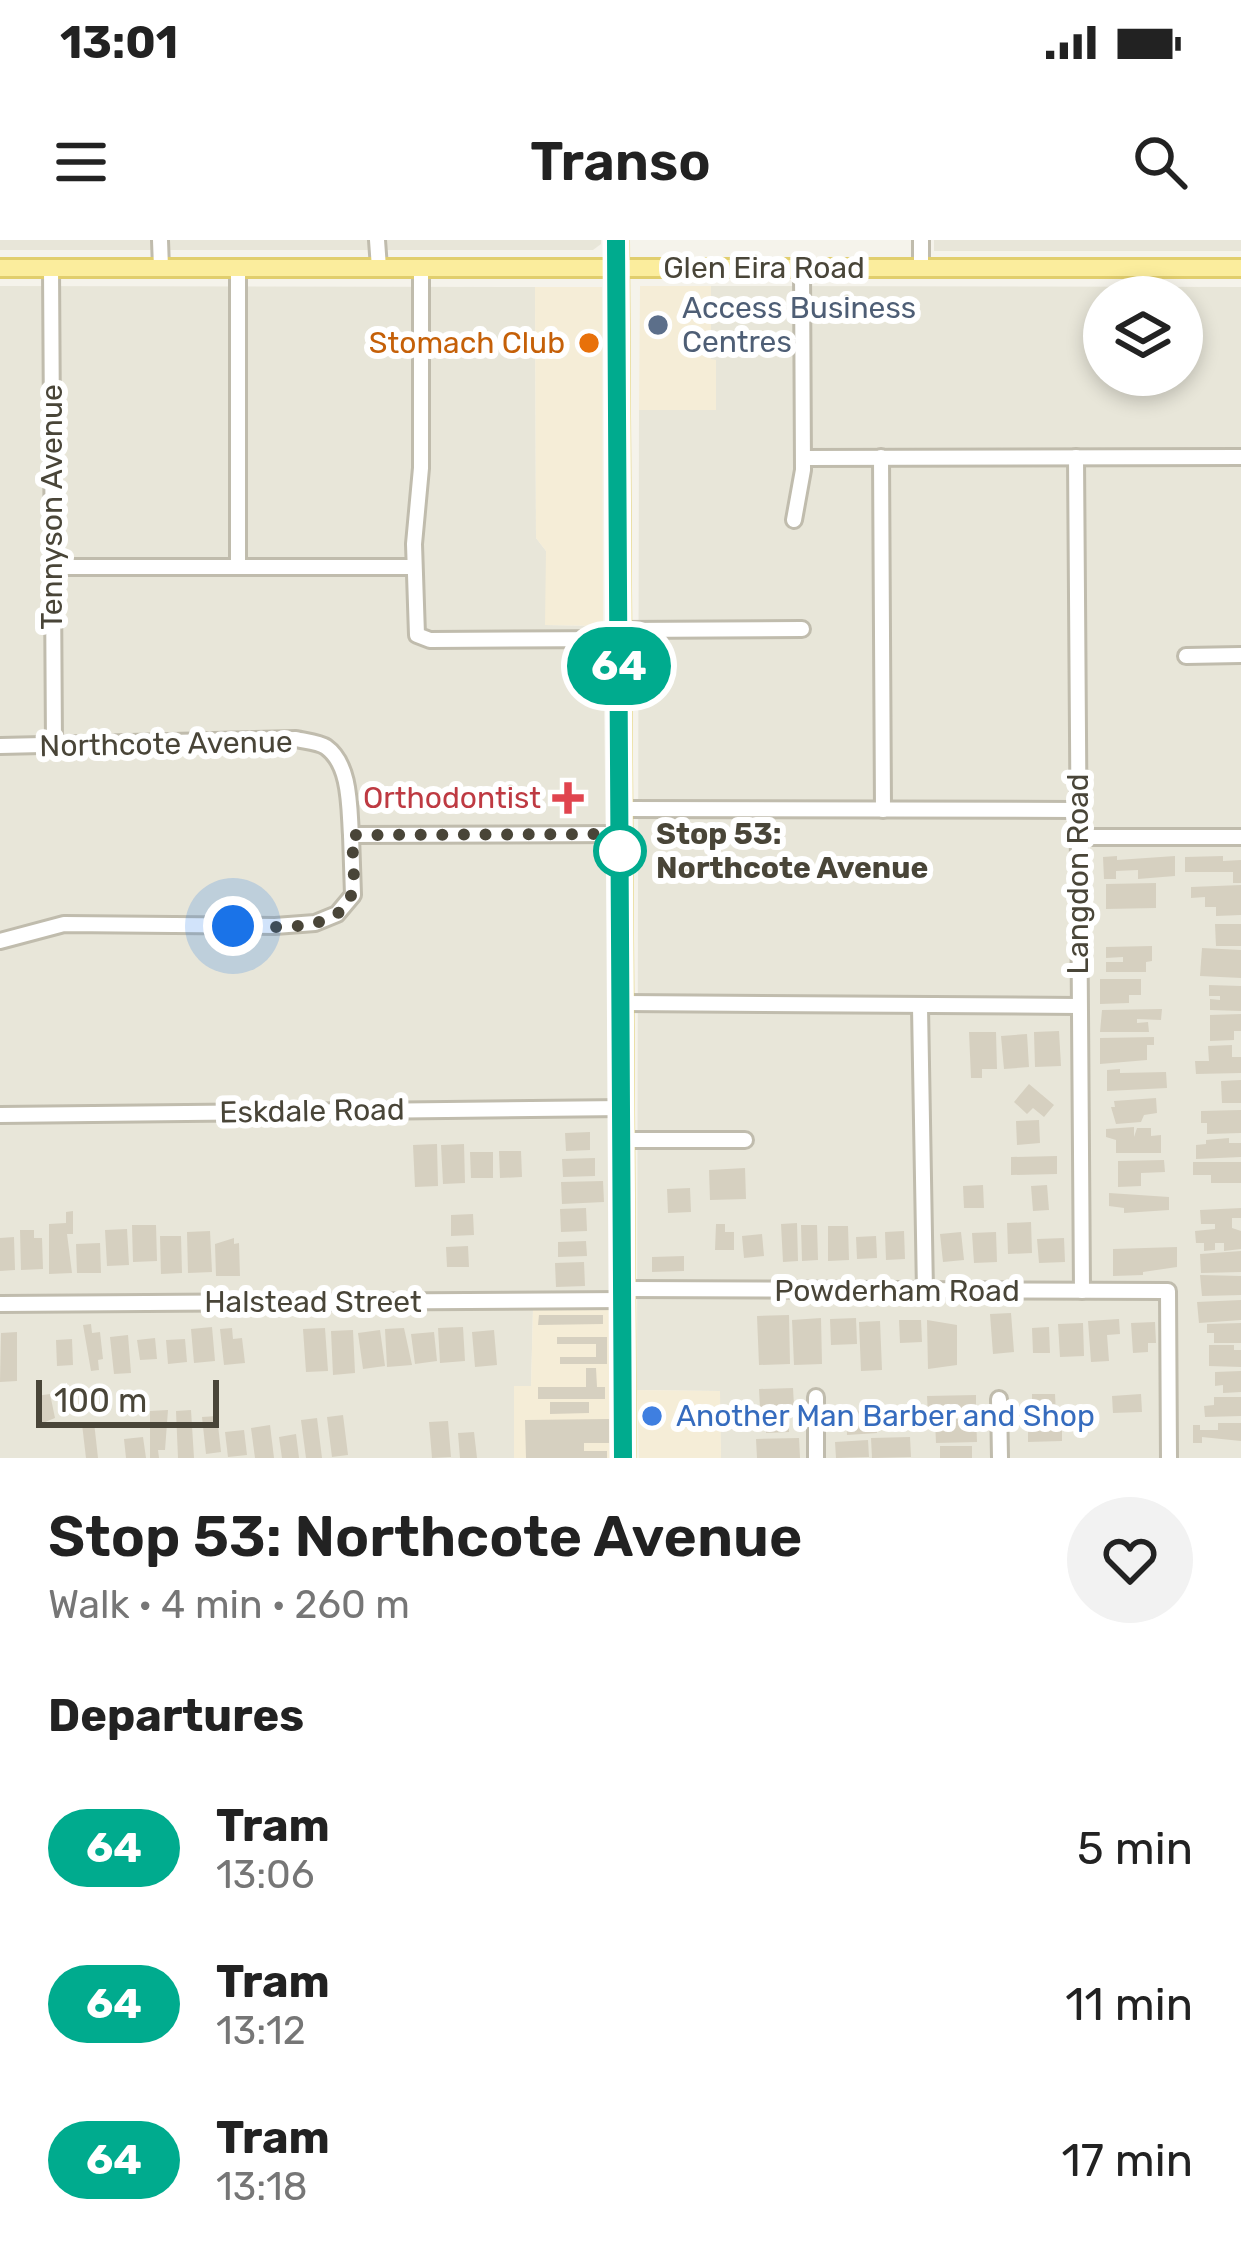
<!DOCTYPE html>
<meta charset="utf-8">
<style>
:root{--surface:#fff;--page:#f2f2f2;--text:#222;--muted:#767676}
body{margin:0;font-family:Rubik,sans-serif;background:var(--page);color:var(--text);height:100vh;display:flex;flex-direction:column;font-size:45px;white-space:nowrap}
*{box-sizing:border-box;margin:0}
p{font-size:39px;color:var(--muted)}
.icon{flex:none;width:66px;height:66px;fill:none;stroke:currentColor;stroke-width:2;stroke-linecap:round;stroke-linejoin:round}
.map{position:relative;height:1218px;overflow:hidden}
.details{display:flex;flex-direction:column;background:var(--surface);flex:1}
.details>*{flex:none}
.badge{padding:0 24px;border-radius:39px;font-size:42px;line-height:78px}
.controls{position:absolute;left:1083px;top:36px;display:grid;gap:24px}
.controls a{display:grid;place-items:center;width:120px;height:120px;border-radius:50%;background:var(--surface);box-shadow:0 6px 18px #0003;font-size:60px}
.scale{position:absolute;left:36px;bottom:30px;width:183px;box-sizing:border-box;padding-left:12px;border:6px solid #494538;border-top:0;font-size:33px;line-height:42px;white-space:nowrap;color:#494538;-webkit-text-stroke:9px #fff;paint-order:stroke}
.you{position:absolute;width:60px;height:60px;margin:-30px;border:9px solid #fff;border-radius:50%;background:#1a73e8;box-shadow:0 0 0 18px #1a73e833}
.map>.badge{position:absolute;translate:-50% -50%;box-shadow:0 0 0 6px #fff}
h2{padding:0 48px;font-size:45px;line-height:108px}
.round{display:grid;place-items:center;flex:none;width:126px;height:126px;border-radius:63px;background:var(--page)}
.summary{display:flex;align-items:center;justify-content:space-between;height:204px;padding:0 48px}
h1{font-size:57px;font-weight:600;line-height:90px}
ul{padding:0;list-style:none}
li{display:flex;align-items:center;gap:36px;height:156px;padding:0 48px}
li div{flex:1}
li b{display:block;font-size:45px}
li em{font-style:normal}
li .badge{min-width:132px;font-weight:700;text-align:center}
.status{display:flex;justify-content:space-between;align-items:center;height:84px;padding:0 60px;background:var(--surface);direction:ltr}
.status svg{height:33px;fill:currentColor}
header{display:flex;justify-content:space-between;align-items:center;height:156px;padding:0 48px;background:var(--surface);font-size:54px;font-weight:600}
.map>svg:first-child{display:block}
</style>
<div class="status"><b>13:01</b><svg viewBox="0 0 49 12"><path d="M0 12V9h3v3zM5 12V6h3v6zM10 12V3h3v9zM15 12V0h3v12zM26 1h20v11H26zM47 4h2v5h-2z"/></svg></div>
<header><svg class="icon" aria-label="menu" viewBox="0 0 24 24"><path d="M4 6h16M4 12h16M4 18h16"/></svg>Transo<svg class="icon" aria-label="search" viewBox="0 0 24 24"><circle cx="10" cy="10" r="6"/><path d="M15 15l6 6"/></svg></header>
<div class="map">
<svg width="1241" height="1218" viewBox="0 0 1241 1218">
<rect width="100%" height="100%" fill="#f5f3eb"/>
<g fill="#e8e6d9" fill-rule="evenodd">
<path d="M0,0H601V4L593,10H0Z"/>
<rect x="934" y="0" width="307" height="11"/>
<path d="M0,46L535,47L536,298L546,311V385L603,386L612,1068L533,1069L531,1147H514V1218H0Z"/>
<path d="M711,46L1241,47V1218H721L719,1151L637,1150L639,170L716,169L715,120H711ZM1104,57H1182V135H1104Z"/>
</g>
<g fill="#f5edd7">
<path d="M640,46H711V119L716,120V170H639Z"/>
<path d="M535,47H602L603,386L545,385L546,311L536,298Z"/>
<path d="M612,1068L613,1218H514V1146H531L533,1069Z"/>
<path d="M637,1150L720,1151L721,1218H639Z"/>
</g>
<g fill="#d6d0c0">
<path d="M1117,616V620L1175,616V636L1138,639V630L1116,631V639H1104L1103,617Z"/>
<path d="M1223,616V621L1241,620V643H1233V632H1185V617Z"/>
<path d="M1156,643V668L1106,669V644Z"/>
<path d="M1241,645V675L1216,676V667H1205V657L1191,658V647Z"/>
<path d="M1215,684H1241V706H1216Z"/>
<path d="M1152,706V721L1146,722V732H1106V722H1123V717L1106,718V707Z"/>
<path d="M1202,708L1241,710V738L1200,736Z"/>
<path d="M1100,739H1141V755H1129V763L1100,764Z"/>
<path d="M1209,745L1241,746V771L1210,770V759L1220,760V756H1209Z"/>
<path d="M1162,769L1161,780L1137,779V783L1148,782L1149,792H1100L1102,770Z"/>
<path d="M1241,774V791H1234V800L1210,801V775Z"/>
<path d="M1059,791L1061,826L1035,827L1034,792Z"/>
<path d="M969,792H996L997,829H982V838H971Z"/>
<path d="M1027,794L1029,827L1004,829L1001,796Z"/>
<path d="M1154,797V805H1147V820L1100,824V798Z"/>
<path d="M1232,805V817H1241V833L1196,834L1195,821H1209L1208,806Z"/>
<path d="M1120,829V833L1166,832L1167,848L1107,851V830Z"/>
<path d="M1241,840V863H1222L1221,841Z"/>
<path d="M1029,844L1054,865L1044,877L1033,868L1027,874L1014,862Z"/>
<path d="M1156,858L1157,873L1144,875L1141,882L1116,884L1111,867H1115L1114,861Z"/>
<path d="M1241,870V893L1207,894V883H1201V871Z"/>
<path d="M1039,880L1040,903L1017,905L1016,881Z"/>
<path d="M1134,887V897L1137,888H1151V896L1161,895V913H1116V900L1106,897V889Z"/>
<path d="M590,892V910L566,911L565,893Z"/>
<path d="M1229,898V903H1241V917L1196,919V905L1206,904V900Z"/>
<path d="M437,904L438,946L415,947L413,905Z"/>
<path d="M464,904L465,943L443,944L441,905Z"/>
<path d="M499,911H521L522,937L500,938Z"/>
<path d="M470,912H493V938H471Z"/>
<path d="M1057,916V934L1011,935V917Z"/>
<path d="M595,918V936L563,937L562,919Z"/>
<path d="M1164,920L1165,932L1141,933V946L1118,947V921Z"/>
<path d="M1193,922H1241V943H1211V935H1193Z"/>
<path d="M745,928L746,959L710,960L709,930Z"/>
<path d="M603,941L604,962L562,964L561,942Z"/>
<path d="M983,945L984,968H964L963,946Z"/>
<path d="M1047,945L1049,970L1033,971L1031,946Z"/>
<path d="M690,948L691,972L668,973L667,949Z"/>
<path d="M1109,953L1169,957V970L1124,973V968L1109,966Z"/>
<path d="M586,968L587,991L561,992L560,969Z"/>
<path d="M1241,968V978H1232V988L1241,991V1009L1224,1011V1003H1215V1010L1204,1011V1003H1196L1195,991L1215,989V984H1201L1200,970Z"/>
<path d="M73,971V994H67L72,1033L49,1034V984L66,983V972Z"/>
<path d="M473,974L474,995L451,996V975Z"/>
<path d="M1031,982L1032,1013L1008,1014L1007,983Z"/>
<path d="M797,983L798,1021L783,1022L781,984Z"/>
<path d="M716,984H725V992H734V1010H715Z"/>
<path d="M132,985H156L157,1021L133,1022Z"/>
<path d="M801,985H817L818,1020L802,1021Z"/>
<path d="M828,986H848L849,1020L828,1021Z"/>
<path d="M127,989L129,1025L107,1026L105,990Z"/>
<path d="M20,990H34V998H42L43,1029L21,1030Z"/>
<path d="M210,991L212,1032L188,1033L187,992Z"/>
<path d="M904,991L905,1019L886,1020L885,992Z"/>
<path d="M961,992L964,1020L943,1022L940,994Z"/>
<path d="M996,992L997,1022L974,1023L972,993Z"/>
<path d="M762,994L764,1016L744,1018L742,996Z"/>
<path d="M160,996H181L182,1033L161,1034Z"/>
<path d="M876,996L877,1018L857,1019L856,997Z"/>
<path d="M14,997L15,1030L0,1031V998Z"/>
<path d="M234,998V1004L239,1003L240,1036H216L215,1004Z"/>
<path d="M1064,998L1065,1022L1039,1023L1037,999Z"/>
<path d="M586,1001L587,1016L558,1017V1002Z"/>
<path d="M100,1003L101,1033H77L76,1004Z"/>
<path d="M468,1006L469,1027H447L446,1007Z"/>
<path d="M1177,1007V1027L1143,1032V1035L1113,1036V1009Z"/>
<path d="M1241,1011V1032L1201,1033L1200,1014Z"/>
<path d="M684,1016V1031L652,1032V1017Z"/>
<path d="M584,1022L585,1046L556,1047L555,1023Z"/>
<path d="M1200,1035L1241,1036V1055L1202,1056Z"/>
<path d="M1241,1060V1080L1199,1083L1197,1062Z"/>
<path d="M1011,1073L1014,1112L993,1114L990,1074Z"/>
<path d="M539,1075H603V1084L538,1085Z"/>
<path d="M789,1075L790,1124L759,1125L757,1076Z"/>
<path d="M821,1078L822,1124L794,1125L792,1080Z"/>
<path d="M856,1078L857,1104L831,1105L830,1079Z"/>
<path d="M1119,1079L1120,1094L1107,1095L1109,1121L1091,1122L1088,1081Z"/>
<path d="M899,1080H921L922,1102L900,1103Z"/>
<path d="M927,1080L957,1085V1125L928,1129Z"/>
<path d="M880,1081L882,1130L861,1131L859,1082Z"/>
<path d="M1155,1082L1156,1103H1148V1112L1133,1113L1131,1083Z"/>
<path d="M1083,1083L1084,1116L1060,1117L1058,1084Z"/>
<path d="M1241,1083V1103H1214V1093H1207V1084Z"/>
<path d="M91,1084L92,1093L100,1092L103,1119L98,1120L99,1130L91,1131L83,1085Z"/>
<path d="M212,1087L215,1121L194,1123L191,1089Z"/>
<path d="M463,1087L465,1121L440,1123L438,1088Z"/>
<path d="M1049,1087L1050,1113H1033L1032,1088Z"/>
<path d="M232,1088L233,1099L242,1098L245,1123L224,1125L220,1089Z"/>
<path d="M325,1088L328,1131L306,1132L303,1089Z"/>
<path d="M404,1088L412,1125L387,1127L385,1089Z"/>
<path d="M353,1090L355,1133L333,1135L331,1091Z"/>
<path d="M380,1090L385,1126L363,1129L358,1093Z"/>
<path d="M494,1090L497,1125L475,1127L472,1092Z"/>
<path d="M17,1092V1141L0,1142L1,1093Z"/>
<path d="M434,1092L437,1121L415,1124L411,1094Z"/>
<path d="M128,1095L131,1133L114,1134L110,1097Z"/>
<path d="M557,1097H607V1124H560V1117H596V1104H557Z"/>
<path d="M155,1098L157,1119L140,1120L137,1100Z"/>
<path d="M72,1099L73,1125L57,1126L56,1100Z"/>
<path d="M185,1099L187,1122L168,1124L166,1100Z"/>
<path d="M1209,1105H1234V1110H1241V1127L1209,1126Z"/>
<path d="M586,1128H596L597,1147H605V1159H538V1147H586Z"/>
<path d="M1241,1131V1152L1223,1153V1145L1215,1146V1132Z"/>
<path d="M793,1148L794,1166L760,1168L759,1149Z"/>
<path d="M50,1154L55,1178L38,1185L36,1156Z"/>
<path d="M1032,1154H1055L1056,1174H1032Z"/>
<path d="M1141,1154L1142,1172L1113,1173L1112,1156Z"/>
<path d="M976,1155V1173L928,1175L927,1156Z"/>
<path d="M1214,1157H1241V1176L1205,1177L1204,1166L1214,1165Z"/>
<path d="M550,1162H589V1173L550,1174Z"/>
<path d="M168,1170L165,1210H158L159,1218H150V1171Z"/>
<path d="M191,1170L194,1218H178L176,1171Z"/>
<path d="M876,1170L877,1193L847,1195L846,1171Z"/>
<path d="M788,1174L789,1192L766,1193V1175Z"/>
<path d="M343,1175L348,1215L332,1217L327,1177Z"/>
<path d="M217,1176L221,1212L206,1214L202,1177Z"/>
<path d="M317,1178L322,1218H306L301,1180Z"/>
<path d="M976,1178L977,1202L936,1203L935,1180Z"/>
<path d="M609,1179V1203H584V1211H607V1218H526L525,1180Z"/>
<path d="M1028,1180H1062V1201L1028,1202Z"/>
<path d="M448,1181L451,1217L432,1218L429,1182Z"/>
<path d="M94,1182L98,1218H86L82,1184Z"/>
<path d="M1218,1183H1241V1201L1202,1197V1203H1193V1185H1200V1190H1218Z"/>
<path d="M270,1185L274,1218H255L251,1188Z"/>
<path d="M244,1190L247,1215L228,1217L225,1192Z"/>
<path d="M474,1192L477,1218H460L458,1193Z"/>
<path d="M296,1194L299,1218H282L279,1197Z"/>
<path d="M143,1197L146,1218H126L124,1199Z"/>
<path d="M910,1197L911,1217L872,1218L871,1198Z"/>
<path d="M799,1198L800,1218H757L756,1199Z"/>
<path d="M868,1200L869,1217L836,1218L835,1202Z"/>
<rect x="940" y="1206" width="32" height="12"/>
</g>
<g fill="none" stroke-linecap="round" stroke-linejoin="round">
<defs>
<g id="minor">
<path d="M160,0L161,28"/>
<path d="M377,0L379,28"/>
<path d="M921,0V28"/>
<path d="M51,28L54,505"/>
<path d="M238,28V327"/>
<path d="M421,28V228L414,304L417,395L430,400L622,399"/>
<path d="M881,217L883,570"/>
<path d="M1076,217L1082,1051"/>
<path d="M803,218L1241,217"/>
<path d="M794,280L803,230L802,28"/>
<path d="M53,327H414"/>
<path d="M622,390L802,389"/>
<path d="M1186,416L1241,415"/>
<path d="M0,506L296,499C304,501 319,502 326,507C351,525 349,568 351,595L623,594"/>
<path d="M622,569L1078,570"/>
<path d="M1078,597H1241"/>
<path d="M0,701L64,684L275,686L315,683L337,674L353,655L351,595"/>
<path d="M624,763L1079,766"/>
<path d="M920,767L925,1052"/>
<path d="M0,875L624,868"/>
<path d="M624,900H745"/>
<path d="M625,1049L1168,1051L1169,1218"/>
<path d="M0,1064L625,1060"/>
<path d="M816,1157V1218"/>
<path d="M999,1159L1000,1218"/>
</g>
<g id="major">
<path d="M619,0L626,1218"/>
<path d="M0,28H1241"/>
</g>
</defs>
<use href="#minor" stroke="#c0bcad" stroke-width="20"/>
<use href="#major" stroke="#e1ce6d" stroke-width="22"/>
<use href="#minor" stroke="#fff" stroke-width="14"/>
<use href="#major" stroke="#fbed9d" stroke-width="16"/>
<path stroke="#999" stroke-width="3" d="M622,0L629,1218"/>
</g>
<g fill="none" stroke-linecap="round" stroke-linejoin="round">
<defs>
<path id="line" d="M616,0L623,1218"/>
</defs>
<use href="#line" stroke="#fff" stroke-width="27"/>
<use href="#line" stroke="#00ab8e" stroke-width="18"/>
<path stroke="#494538" stroke-width="12" stroke-dasharray="0 21.6" d="M233,686C266,686 342,696 352,652C356,635 352,612 352,595L620,594V611"/>
</g>
<circle fill="#5c6f8a" stroke="#fff" stroke-width="4.5" cx="658" cy="85" r="12"/>
<circle fill="#e8710a" stroke="#fff" stroke-width="4.5" cx="589" cy="103" r="12"/>
<path fill="#e0444e" stroke="#fff" stroke-width="4.5" d="M562 540h12v12h12v12h-12v12h-12v-12h-12v-12h12z"/>
<circle fill="#fff" stroke="#00ab8e" stroke-width="6" cx="620" cy="611" r="24"/>
<circle fill="#3f7fe0" stroke="#fff" stroke-width="4.5" cx="652" cy="1176" r="12"/>
<g text-anchor="middle" dominant-baseline="central" stroke-width="12" stroke-linejoin="round" paint-order="stroke">
<g font-size="30" fill="#494538" stroke="#fff">
<text x="764" y="28">Glen Eira Road</text>
<text transform="translate(52 267) rotate(-90)">Tennyson Avenue</text>
<text transform="translate(166 504) rotate(-1)">Northcote Avenue</text>
<text transform="translate(1078 634) rotate(-90)">Langdon Road</text>
<text transform="translate(312 871) rotate(-1)">Eskdale Road</text>
<text x="897" y="1051">Powderham Road</text>
<text x="313" y="1062">Halstead Street</text>
</g>
<g font-size="30" fill="#4e5e75" stroke="#fff" text-anchor="start">
<text x="682" y="68">Access Business<tspan x="682" dy="34">Centres</tspan></text>
</g>
<g font-size="30" fill="#c56008" stroke="#fff" text-anchor="end">
<text x="565" y="103">Stomach Club</text>
</g>
<g font-size="30" fill="#be3a42" stroke="#fff" text-anchor="end">
<text x="541" y="558">Orthodontist</text>
</g>
<g font-size="30" font-weight="bold" fill="#494538" stroke="#fff" text-anchor="start">
<text x="656" y="594">Stop 53:<tspan x="656" dy="34">Northcote Avenue</tspan></text>
</g>
<g font-size="30" fill="#366cbe" stroke="#fff" text-anchor="start">
<text x="676" y="1176">Another Man Barber and Shop</text>
</g>
</g>
</svg>
<div class="controls">
<a><svg class="icon" aria-label="layers" viewBox="0 0 24 24"><path d="M12 4l9 5-9 5-9-5zM3 14l9 5 9-5"/></svg></a>
</div>
<div class="scale">100 m</div>
<div class="you" style="left:233px;top:686px"></div>
<b class="badge" style="left:619px;top:426px;background:#00ab8e;color:#fff">64</b>
</div>
<section class="details">
<div class="summary"><div><h1>Stop 53: Northcote Avenue</h1><p>Walk · 4 min · 260 m</p></div><a class="round"><svg class="icon" aria-label="heart" viewBox="0 0 24 24"><path d="M12 20l-8-8c-3-5 5-10 8-4 3-6 11-1 8 4z"/></svg></a></div>
<h2>Departures</h2>
<ul>
<li><span class="badge" style="background:#00ab8e;color:#fff">64</span><div><b>Tram</b><p>13:06</p></div><em>5 min</em></li>
<li><span class="badge" style="background:#00ab8e;color:#fff">64</span><div><b>Tram</b><p>13:12</p></div><em>11 min</em></li>
<li><span class="badge" style="background:#00ab8e;color:#fff">64</span><div><b>Tram</b><p>13:18</p></div><em>17 min</em></li>
</ul>
</section>
